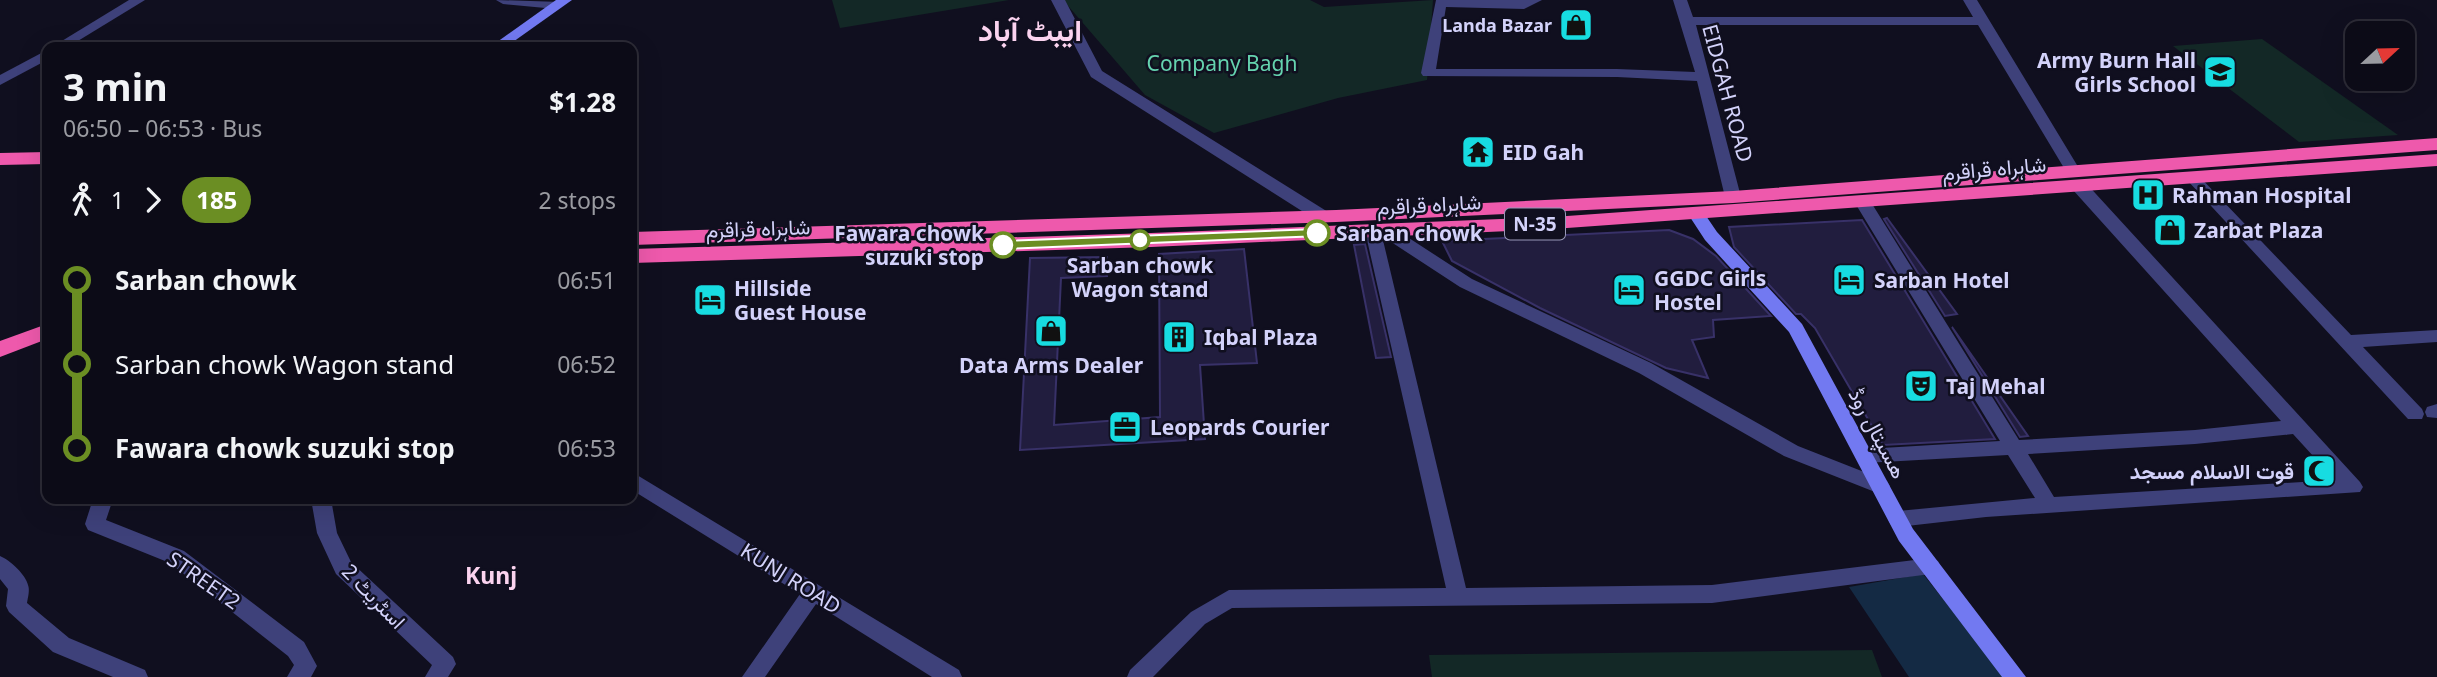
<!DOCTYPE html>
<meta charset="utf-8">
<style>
:root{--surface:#0c0b17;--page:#1a1924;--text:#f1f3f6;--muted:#9a9ba1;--line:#2c2b36}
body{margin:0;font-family:"Noto Sans",Vazirmatn,sans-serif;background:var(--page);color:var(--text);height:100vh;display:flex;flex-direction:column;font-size:26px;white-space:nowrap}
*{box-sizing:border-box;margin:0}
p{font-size:23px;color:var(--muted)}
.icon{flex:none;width:38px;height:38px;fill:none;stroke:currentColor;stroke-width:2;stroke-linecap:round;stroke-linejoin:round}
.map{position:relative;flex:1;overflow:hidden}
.drawer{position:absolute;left:42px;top:42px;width:595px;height:462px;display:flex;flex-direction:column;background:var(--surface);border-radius:14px;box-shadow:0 7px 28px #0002,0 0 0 2px var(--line)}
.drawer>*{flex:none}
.badge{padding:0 14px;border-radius:23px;font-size:24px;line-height:46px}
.needle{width:46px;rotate:68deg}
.buttons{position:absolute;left:2345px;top:21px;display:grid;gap:14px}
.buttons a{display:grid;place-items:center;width:70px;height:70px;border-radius:14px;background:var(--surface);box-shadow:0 7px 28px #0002,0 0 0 2px var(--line);font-size:35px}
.map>.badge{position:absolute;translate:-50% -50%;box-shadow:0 0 0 4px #fff}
.legs{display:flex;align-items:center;gap:10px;height:77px;padding:0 21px;font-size:23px}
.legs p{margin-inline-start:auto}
.summary{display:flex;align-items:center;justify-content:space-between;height:119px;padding:0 21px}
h1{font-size:38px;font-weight:700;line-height:52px}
ul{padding:0 21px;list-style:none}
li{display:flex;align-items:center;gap:24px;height:84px;font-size:26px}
li i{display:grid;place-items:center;width:10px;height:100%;margin:0 9px;background:currentColor}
li i::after{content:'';width:18px;height:18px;margin:-9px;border:5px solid;border-radius:50%;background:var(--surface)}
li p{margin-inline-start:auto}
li:first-child i{background:linear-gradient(#0000 50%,currentColor 0)}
li:last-child i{background:linear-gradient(currentColor 50%,#0000 0)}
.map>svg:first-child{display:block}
</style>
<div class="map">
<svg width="2437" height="677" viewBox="0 0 2437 677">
<rect width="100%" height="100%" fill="#100f1f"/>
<g fill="#132826">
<path d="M832,0H1009L840,28Z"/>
<path d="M1063,0H1310L1324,7L1433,0L1427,80L1338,98L1214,133L1145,95Z"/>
<path d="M2262,39L2398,135L2299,142L2173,46Z"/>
<path d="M1872,650L1882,677H1432L1429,655Z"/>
</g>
<path fill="#142a44" d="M1923,574L2005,677H1909L1849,587Z"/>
<g fill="#211d3e" stroke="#383168" stroke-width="2">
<path d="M1887,218L1957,314L1945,316L1884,219Z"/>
<path d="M1862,220L1995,439L1883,445L1815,328L1801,314H1796L1734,247L1729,227Z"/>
<path d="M1669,230L1693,239L1716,256L1771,316L1713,320L1714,337L1692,340L1708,378L1666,368L1540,308L1452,261L1442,241Z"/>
<path d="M1365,244L1391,357L1376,358L1354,245Z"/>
<path d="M1244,249L1257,363L1200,365L1205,439L1020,450L1030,258L1107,257V276L1061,278L1054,425L1160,417L1159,254Z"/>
<path d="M1952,327L2028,436L2020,437Z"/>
</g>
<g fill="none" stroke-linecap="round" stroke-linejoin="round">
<g fill="#3e417a" fill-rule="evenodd">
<path d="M129,0H145L68,47H52Z"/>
<path d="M496,0L561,2L563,5L556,9L503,4Z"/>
<path d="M1051,0H1065L1102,71L1328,212L1330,216L1328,220H1316L1091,77Z"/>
<path d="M1436,0H1542L1524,9L1446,7L1436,69H1617L1695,72L1673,0H1687L1693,17H1973L1963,0H1977L2080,170L2072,175L2067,173L1978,25H1696L1741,197L1733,202L1725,197L1697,81L1617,77L1423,76L1421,73Z"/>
<path d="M47,50V60L0,85V75Z"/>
<path d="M2193,173L2198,175L2351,335L2437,330V342L2363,347L2422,409L2424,414L2422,419H2408L2188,181L2185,178L2188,175Z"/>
<path d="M2079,181L2085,182L2360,482L2363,487L2360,492L1986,517L1898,527L1891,525L1888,519L1891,513L1898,511L2035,498L2008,455L1865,463L1858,461L1856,456L1858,451L1865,449L2000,441L1855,203L1863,198L1869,199L2019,440L2195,430L2281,421L2073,190L2071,186ZM2293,434L2335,480L2054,497L2028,454L2195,444Z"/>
<path d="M1373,226L1380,228L1386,226L1392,227L1472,279L1651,363L1798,446L1887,481L1890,486L1887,491L1880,494L1784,456L1639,373L1460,287L1382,236L1466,588L1712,585L1931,558L1938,561L1941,567L1938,573L1712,603L1232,608L1205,624L1153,677H1127L1130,670L1191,612L1229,590L1446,588L1365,231Z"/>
<path d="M2437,404V418L2427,417L2425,412L2427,407Z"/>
<path d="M632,472L959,670L962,677H932L816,604L765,677H742L800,594L632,490Z"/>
<path d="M93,499H113L106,520L184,551L304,642L317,666L311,677H287L294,665L288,656L170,563L88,530L85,524Z"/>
<path d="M311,499H331L337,533L351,562L453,657L456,664L448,677H425L432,665L336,574L317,533Z"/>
<path d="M0,556C10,560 26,575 28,585C30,590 28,597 27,603L69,638L145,670L148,677H113L53,652L9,612L6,606L8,589L0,579Z"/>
</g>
<g fill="#7279f1" fill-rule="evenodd">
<path d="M556,0H572L506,47H490Z"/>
<path d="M1696,209L1702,210L1717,232L1802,324L1913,529L2026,677H2002L1899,541L1789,332L1705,240L1688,214Z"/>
</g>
<g fill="#ee59ac" fill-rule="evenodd">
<path d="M2437,138V150L1733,203L1336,222L632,245V232L1336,210L1733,191Z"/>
<path d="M47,152V164L0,165V153Z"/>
<path d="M2437,154V166L1553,229L1151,247L632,263V249L1151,233L1553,217Z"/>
<path d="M47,324V339L0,357V341Z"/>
</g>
</g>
<path fill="#6b8e23" stroke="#fff" stroke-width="2" d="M1317,229L1323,233L1322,236L1003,249L996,245L1003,241Z"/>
<defs>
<symbol id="shop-square" viewBox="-11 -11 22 22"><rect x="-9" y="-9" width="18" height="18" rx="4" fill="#17dce1" stroke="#100f1f"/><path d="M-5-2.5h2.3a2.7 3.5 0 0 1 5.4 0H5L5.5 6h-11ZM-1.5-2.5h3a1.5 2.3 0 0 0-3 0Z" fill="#111"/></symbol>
<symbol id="school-square" viewBox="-11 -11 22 22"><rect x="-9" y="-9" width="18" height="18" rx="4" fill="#17dce1" stroke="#100f1f"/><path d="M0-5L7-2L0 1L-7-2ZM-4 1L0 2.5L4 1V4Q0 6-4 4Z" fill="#111"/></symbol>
<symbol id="temple-square" viewBox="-11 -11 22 22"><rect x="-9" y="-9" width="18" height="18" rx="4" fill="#17dce1" stroke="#100f1f"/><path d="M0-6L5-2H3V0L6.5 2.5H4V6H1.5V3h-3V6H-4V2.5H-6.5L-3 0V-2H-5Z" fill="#111"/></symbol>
<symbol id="hospital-square" viewBox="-11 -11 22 22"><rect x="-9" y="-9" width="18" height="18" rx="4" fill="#17dce1" stroke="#100f1f"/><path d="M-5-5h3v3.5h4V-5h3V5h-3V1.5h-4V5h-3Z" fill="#111"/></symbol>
<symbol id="hotel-square" viewBox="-11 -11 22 22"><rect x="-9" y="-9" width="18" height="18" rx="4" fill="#17dce1" stroke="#100f1f"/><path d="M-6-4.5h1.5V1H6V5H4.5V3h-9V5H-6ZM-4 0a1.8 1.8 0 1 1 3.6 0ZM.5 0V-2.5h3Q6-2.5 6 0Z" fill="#111"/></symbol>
<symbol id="building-square" viewBox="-11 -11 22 22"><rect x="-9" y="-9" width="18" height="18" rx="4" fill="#17dce1" stroke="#100f1f"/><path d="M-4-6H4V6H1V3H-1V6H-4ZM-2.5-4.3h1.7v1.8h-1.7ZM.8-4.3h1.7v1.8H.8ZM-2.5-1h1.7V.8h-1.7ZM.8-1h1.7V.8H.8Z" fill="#111"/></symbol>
<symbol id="theatre-square" viewBox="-11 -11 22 22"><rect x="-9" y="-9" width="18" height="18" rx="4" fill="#17dce1" stroke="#100f1f"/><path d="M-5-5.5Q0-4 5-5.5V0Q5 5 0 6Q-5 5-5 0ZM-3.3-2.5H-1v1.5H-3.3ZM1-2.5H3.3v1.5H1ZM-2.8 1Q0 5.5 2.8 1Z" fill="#111"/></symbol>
<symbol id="office-square" viewBox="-11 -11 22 22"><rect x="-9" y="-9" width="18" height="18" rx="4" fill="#17dce1" stroke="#100f1f"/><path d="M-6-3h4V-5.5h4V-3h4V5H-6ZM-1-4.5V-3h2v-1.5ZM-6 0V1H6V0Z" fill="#111"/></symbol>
<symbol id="mosque-square" viewBox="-11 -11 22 22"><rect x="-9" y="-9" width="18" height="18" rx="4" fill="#17dce1" stroke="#100f1f"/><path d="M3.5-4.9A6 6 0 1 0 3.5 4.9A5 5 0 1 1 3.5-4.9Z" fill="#111"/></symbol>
</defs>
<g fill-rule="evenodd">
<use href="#shop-square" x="1557" y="6" width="38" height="38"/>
<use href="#school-square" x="2201" y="53" width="38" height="38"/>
<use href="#temple-square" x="1459" y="133" width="38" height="38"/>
<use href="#hospital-square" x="2129" y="176" width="38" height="38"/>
<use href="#shop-square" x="2151" y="211" width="38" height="38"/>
<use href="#hotel-square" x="1830" y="261" width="38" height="38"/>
<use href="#hotel-square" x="1610" y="271" width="38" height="38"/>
<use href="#hotel-square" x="691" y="281" width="38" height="38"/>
<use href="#shop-square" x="1032" y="312" width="38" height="38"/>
<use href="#building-square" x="1160" y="318" width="38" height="38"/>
<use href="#theatre-square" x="1902" y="367" width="38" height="38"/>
<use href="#office-square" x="1106" y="408" width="38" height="38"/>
<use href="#mosque-square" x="2300" y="452" width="38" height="38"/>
</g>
<g fill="#fff" stroke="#6b8e23" stroke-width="3.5">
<circle cx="1317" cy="233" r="12"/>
<circle cx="1140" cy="240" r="9"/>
<circle cx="1003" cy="245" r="12"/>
</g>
<g text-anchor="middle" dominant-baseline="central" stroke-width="5" stroke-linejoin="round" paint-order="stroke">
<g font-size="18" font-weight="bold" fill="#d3d2fa" stroke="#100f1f" text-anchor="end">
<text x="1552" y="25">Landa Bazar</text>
</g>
<rect fill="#100f1f" stroke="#9898b8" stroke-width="2" x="1505" y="208.5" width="60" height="31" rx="5"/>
<g font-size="19" font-weight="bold" fill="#d3d2fa">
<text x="1535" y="224">N-35</text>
</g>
<g font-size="21" font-weight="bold" fill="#d3d2fa" stroke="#100f1f" text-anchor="start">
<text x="2196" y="60" text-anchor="end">Army Burn Hall<tspan x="2196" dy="24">Girls School</tspan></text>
<text x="1502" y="152">EID Gah</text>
<text x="2172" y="195">Rahman Hospital</text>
<text x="2194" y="230">Zarbat Plaza</text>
<text x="1654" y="278">GGDC Girls<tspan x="1654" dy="24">Hostel</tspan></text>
<text x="1874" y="280">Sarban Hotel</text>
<text x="734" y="288">Hillside<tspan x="734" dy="24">Guest House</tspan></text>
<text x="1204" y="337">Iqbal Plaza</text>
<text x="1051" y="365" text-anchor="middle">Data Arms Dealer</text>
<text x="1946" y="386">Taj Mehal</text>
<text x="1150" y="427">Leopards Courier</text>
<text x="2294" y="471" text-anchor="end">قوت الاسلام مسجد</text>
</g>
<g font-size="21" fill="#65d3af" stroke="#100f1f">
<text x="1222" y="63">Company Bagh</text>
</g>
<g font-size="21" fill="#d3d2fa" stroke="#100f1f">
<text transform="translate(1728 93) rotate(75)">EIDGAH ROAD</text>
<text transform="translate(1994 168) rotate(-5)">شاہراہ قراقرم</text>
<text transform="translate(1429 204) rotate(-3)">شاہراہ قراقرم</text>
<text transform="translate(758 228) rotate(-2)">شاہراہ قراقرم</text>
<text transform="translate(1878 433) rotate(62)">ھسپتال روڈ</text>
<text transform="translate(791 578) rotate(32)">KUNJ ROAD</text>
<text transform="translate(204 580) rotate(35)">STREET2</text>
<text transform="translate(374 596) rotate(46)">اسٹریٹ 2</text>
</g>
<g font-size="21" font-weight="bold" fill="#d3d2fa" stroke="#100f1f" text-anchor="end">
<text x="984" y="233">Fawara chowk<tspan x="984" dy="24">suzuki stop</tspan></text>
<text x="1336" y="233" text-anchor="start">Sarban chowk</text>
<text x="1140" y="265" text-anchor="middle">Sarban chowk<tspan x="1140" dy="24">Wagon stand</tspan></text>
</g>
<g font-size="23" font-weight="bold" fill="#fbd3ef" stroke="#100f1f">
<text x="491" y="575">Kunj</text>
</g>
<g font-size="30" font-weight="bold" fill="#fbd3ef" stroke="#100f1f">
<text x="1030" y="29">ایبٹ آباد</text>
</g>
</g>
</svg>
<div class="buttons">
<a><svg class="needle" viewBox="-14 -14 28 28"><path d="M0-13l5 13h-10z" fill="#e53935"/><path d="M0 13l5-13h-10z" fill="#9a9ba1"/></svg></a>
</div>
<section class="drawer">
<div class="summary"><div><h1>3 min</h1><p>06:50 – 06:53 · Bus</p></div><b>$1.28</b></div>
<div class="legs"><svg class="icon" aria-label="walk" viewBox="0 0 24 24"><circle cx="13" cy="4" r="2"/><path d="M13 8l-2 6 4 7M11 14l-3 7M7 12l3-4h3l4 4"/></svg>1<svg class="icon" aria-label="forward" viewBox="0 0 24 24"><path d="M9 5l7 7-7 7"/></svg><b class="badge" style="background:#6b8e23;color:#fff">185</b><p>2 stops</p></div>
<ul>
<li><i style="color:#6b8e23"></i><b>Sarban chowk</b><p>06:51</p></li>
<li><i style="color:#6b8e23"></i><span>Sarban chowk Wagon stand</span><p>06:52</p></li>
<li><i style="color:#6b8e23"></i><b>Fawara chowk suzuki stop</b><p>06:53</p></li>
</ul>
</section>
</div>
